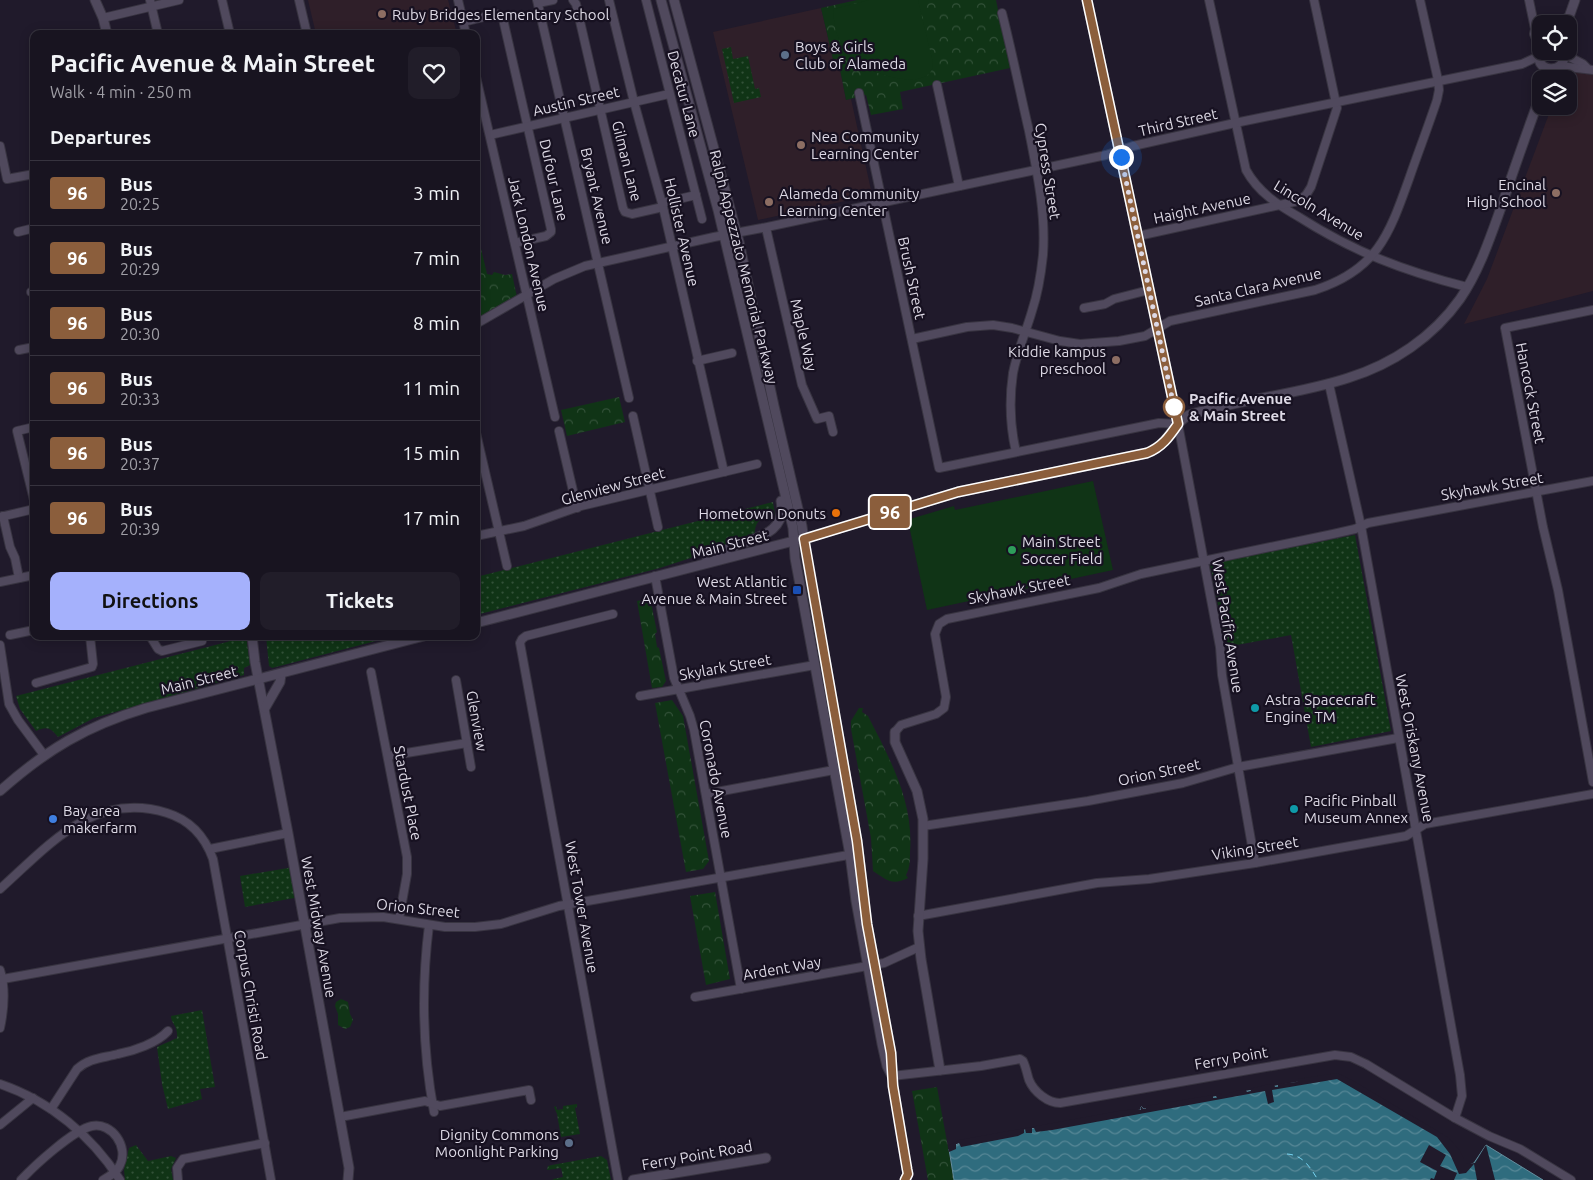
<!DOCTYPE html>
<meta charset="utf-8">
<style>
:root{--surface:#181420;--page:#211d29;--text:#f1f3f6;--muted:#9f9ea5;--line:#36333e;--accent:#a5b1fc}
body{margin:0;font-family:Ubuntu,sans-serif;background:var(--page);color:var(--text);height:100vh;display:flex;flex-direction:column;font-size:19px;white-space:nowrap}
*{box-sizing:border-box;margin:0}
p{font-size:16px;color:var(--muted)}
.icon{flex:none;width:28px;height:28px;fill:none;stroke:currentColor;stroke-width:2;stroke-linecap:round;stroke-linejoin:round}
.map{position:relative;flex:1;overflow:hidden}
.side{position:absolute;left:30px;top:30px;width:450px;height:610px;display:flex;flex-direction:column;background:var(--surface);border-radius:10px;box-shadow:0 2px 12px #0003,0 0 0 1px var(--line)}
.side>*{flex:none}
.badge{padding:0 10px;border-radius:4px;font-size:18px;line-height:32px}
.buttons{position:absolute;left:1532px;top:15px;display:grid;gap:10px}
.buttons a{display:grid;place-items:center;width:45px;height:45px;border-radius:10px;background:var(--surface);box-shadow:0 2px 12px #0003,0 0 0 1px var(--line);font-size:25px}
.you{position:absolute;width:25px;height:25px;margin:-12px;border:4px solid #fff;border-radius:50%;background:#1a73e8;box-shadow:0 0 0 8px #1a73e833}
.map>.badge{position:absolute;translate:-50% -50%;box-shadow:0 0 0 2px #fff}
h2{padding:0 20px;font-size:19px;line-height:45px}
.round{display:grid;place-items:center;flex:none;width:52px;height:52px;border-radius:10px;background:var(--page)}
.summary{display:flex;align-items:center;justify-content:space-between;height:85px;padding:0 20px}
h1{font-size:24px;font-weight:700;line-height:38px}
.button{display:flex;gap:10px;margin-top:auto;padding:10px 20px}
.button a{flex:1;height:58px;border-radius:10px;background:var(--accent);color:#111;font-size:20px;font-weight:700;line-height:58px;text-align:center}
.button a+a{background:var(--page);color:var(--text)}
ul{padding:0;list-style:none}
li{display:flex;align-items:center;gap:15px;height:65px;padding:0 20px;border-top:1px solid var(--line)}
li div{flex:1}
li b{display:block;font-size:19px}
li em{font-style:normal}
li .badge{min-width:55px;font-weight:700;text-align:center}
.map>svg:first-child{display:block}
</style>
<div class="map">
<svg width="1593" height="1180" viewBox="0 0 1593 1180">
<defs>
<pattern id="grass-dots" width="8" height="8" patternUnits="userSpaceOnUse" patternTransform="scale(1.25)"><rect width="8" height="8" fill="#103416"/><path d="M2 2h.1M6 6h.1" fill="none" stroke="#325138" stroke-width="1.8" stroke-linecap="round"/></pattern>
<pattern id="park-crowns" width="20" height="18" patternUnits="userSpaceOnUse" patternTransform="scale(1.25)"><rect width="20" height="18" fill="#103416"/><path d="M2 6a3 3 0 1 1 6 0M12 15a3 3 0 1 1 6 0" fill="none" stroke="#325138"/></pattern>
<pattern id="water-waves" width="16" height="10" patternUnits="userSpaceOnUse" patternTransform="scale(1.25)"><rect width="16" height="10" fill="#2f6c7e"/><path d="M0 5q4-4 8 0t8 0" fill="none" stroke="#578796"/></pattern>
</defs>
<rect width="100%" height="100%" fill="#201a2b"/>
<g fill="#2f1f29">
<path d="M308,0H448L457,34H316Z"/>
<path d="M821,8L833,59H838L846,100L851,99L871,190L868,196L758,220L713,32Z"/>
<path d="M1566,70L1593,75V291L1464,324L1487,279L1552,106H1569V79H1562Z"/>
</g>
<g fill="url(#grass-dots)">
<path d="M731,47L733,59L748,56L755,89L759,88L761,97L734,103L722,49Z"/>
<path d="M773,502L775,515C762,514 753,523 755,537L660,568L476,615V577Z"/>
<path d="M1355,535L1391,731L1311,747L1291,635L1226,647L1210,563Z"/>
<path d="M234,636H246L250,665L244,668V675L94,718L58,737C51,728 47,726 36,731L20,709L16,696L227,642L235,639Z"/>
<path d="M266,636H395L272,668L269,666Z"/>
<path d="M294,867L300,897L245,907L240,876Z"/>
<path d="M202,1010L215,1087L200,1089L202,1099L168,1109L162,1084L157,1047L177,1038C178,1025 171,1024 171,1016Z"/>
<path d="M577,1104V1107L575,1108L580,1134L561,1137L557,1114L554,1107L556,1106L557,1110L563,1109V1106Z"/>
<path d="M136,1145L148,1161L171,1156L176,1158L171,1169L173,1180H125L124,1170L129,1148Z"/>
<path d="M601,1156L607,1160L611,1180H553V1179L563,1177L561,1168L547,1170L548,1166L552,1165Z"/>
</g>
<g fill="url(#park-crowns)">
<path d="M857,0H996L1010,68L900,92L903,109L871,115L866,95L846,100L838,59H833L821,8Z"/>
<path d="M476,227L487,274L492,275L494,272L505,275L512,274L517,297L476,321Z"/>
<path d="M619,397L625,422L567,436L561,410Z"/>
<path d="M650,598L657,632L655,634L657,647L659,648L666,681L662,687L652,688L637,601Z"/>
<path d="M672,700L683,716L709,861L703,869L686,872L655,703Z"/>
<path d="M859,708H863L862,712L868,716C890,759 914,802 910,852C910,860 910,868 906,875L908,878C892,886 887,880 873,871L871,838L851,729V721Z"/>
<path d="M715,892L730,979L706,985L690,896Z"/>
<path d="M341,999L348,1002L350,1014L353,1020L350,1027L345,1029L338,1025V1014L335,1006L336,1002Z"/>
<path d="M937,1087L954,1180H928L912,1091Z"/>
</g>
<g fill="#103416">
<path d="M869,0H918L933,63C933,89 888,78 873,71C861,64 848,55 841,43C835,33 833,20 834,9Z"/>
<path d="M1093,481L1113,570L927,610L910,530V519L954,506L955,510Z"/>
</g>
<path fill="url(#water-waves)" stroke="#638d9d" d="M1338,1075L1448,1141L1462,1168L1474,1163L1486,1145L1543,1180H954L949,1149L959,1143L1023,1130L1141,1110V1107H1142L1143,1109H1146Z"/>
<g fill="#201a2b">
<path d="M1337,1073L1352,1080L1449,1138L1460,1151L1464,1159V1166L1466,1164L1475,1163L1486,1145L1495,1180H1477L1474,1164L1466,1173L1459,1174L1450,1154L1437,1137L1337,1079L1272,1090L1274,1102L1268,1104L1265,1091L1052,1130L1036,1132L1034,1128H1032V1133H1026L1025,1129L1024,1130V1133L1018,1136L961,1147L959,1143L956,1144V1149L949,1152L948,1146L959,1140L1119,1111L1136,1109L1137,1110H1141V1107H1142L1143,1109H1146V1106L1213,1095V1098H1217L1215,1094L1220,1093L1221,1095L1222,1093H1229L1240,1090L1242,1091V1089H1245L1247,1092L1251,1091L1250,1089L1265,1085L1274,1084L1275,1087H1278V1084L1296,1082L1298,1081V1079Z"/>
<path d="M1429,1145L1446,1155L1440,1166L1457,1173L1454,1180H1430L1431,1178L1434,1179L1437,1171L1420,1162Z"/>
</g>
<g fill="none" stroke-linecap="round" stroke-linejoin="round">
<path stroke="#79d7f5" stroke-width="1" stroke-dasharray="6 5" stroke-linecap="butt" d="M1287,1154C1303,1155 1310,1167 1318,1180"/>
<defs>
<g id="minor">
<path d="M150,0L158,34"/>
<path d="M222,0L230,34"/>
<path d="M299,0L307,34"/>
<path d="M458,0L466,34"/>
<path d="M537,0L629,398"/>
<path d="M573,0L576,4L623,208L625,212L632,214L663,207"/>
<path d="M609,0L634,102L663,207L724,472"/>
<path d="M646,0L702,219"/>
<path d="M1209,0L1246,170C1258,192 1278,205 1299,217C1354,252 1404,271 1467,287"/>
<path d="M1529,0L1535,29L1534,34L1541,50"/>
<path d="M538,3L553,0"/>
<path d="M1002,13C1012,52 1020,92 1029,131C1037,172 1046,213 1043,255C1041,274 1038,293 1032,311C1026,332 1017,352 1013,373C1009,400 1010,426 1016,452"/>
<path d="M103,18L179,0"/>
<path d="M463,22L496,14L499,15L503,19L551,229V232L546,236L515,243"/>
<path d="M1564,54L1583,64L1587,68"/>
<path d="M1560,66L1593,70"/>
<path d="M476,77L555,417"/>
<path d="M937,85L959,186"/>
<path d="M859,93L939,468L1159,423L1178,424L1220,647L1222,675L1255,863"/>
<path d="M490,135L669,94"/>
<path d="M0,146L7,179L34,174"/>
<path d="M662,203L696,195"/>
<path d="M766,228L802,385L817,419L829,416L833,432"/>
<path d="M18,232L34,228"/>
<path d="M1138,236L1298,201L1306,195L1311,187L1337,108L1314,0"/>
<path d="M31,292H34"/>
<path d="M1084,308L1105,304L1114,299L1149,290"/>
<path d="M1593,310L1505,328L1543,527L1558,590L1593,782"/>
<path d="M476,324L554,279L585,266L714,237L762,228L1106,155L1133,146L1235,123L1522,64L1539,56"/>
<path d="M912,339L967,327L993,325L1012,328L1060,341L1080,344L1119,341L1145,336L1170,321L1315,290C1377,270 1389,235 1409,179C1418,153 1428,127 1437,100L1439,90L1438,80L1420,0"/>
<path d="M19,350L34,347"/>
<path d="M697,361L732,353"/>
<path d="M1329,384L1361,526L1460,1075L1462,1096L1455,1118"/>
<path d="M633,416L658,527"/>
<path d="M34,427L17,431L34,500"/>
<path d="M559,431L577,508"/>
<path d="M476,433L507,566"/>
<path d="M3,516L10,547L15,558L19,578"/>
<path d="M0,517L34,509"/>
<path d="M476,536L524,526L581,506L757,464"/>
<path d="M655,576L674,678L690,716L694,730L741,989"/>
<path d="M0,582L34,575"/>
<path d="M613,614L526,636L522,639L520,643L618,1180"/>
<path d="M10,635L34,630"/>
<path d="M150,636L158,649L162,651L202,641"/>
<path d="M0,645L9,704L18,720L44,755"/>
<path d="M371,672L407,857V874L399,919"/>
<path d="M456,680L471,767"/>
<path d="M36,683L92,667L93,664L90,636"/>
<path d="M640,696L815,665"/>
<path d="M895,732L901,725L936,714L944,708L946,697L935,634L939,624L947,619L1099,588L1141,574L1333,534L1355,529L1368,523L1593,481"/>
<path d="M388,756L467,743"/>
<path d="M706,794L834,770"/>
<path d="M923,826L1088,801L1183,783L1238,767L1398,738"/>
<path d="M210,849L288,833"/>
<path d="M0,889C48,846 94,790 167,813C190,820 205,837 213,859L271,1180"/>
<path d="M918,916L1097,883L1149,879L1255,863L1406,836L1425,824L1593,794"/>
<path d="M429,925C421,989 422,1048 434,1112"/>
<path d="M0,970C6,989 4,1009 0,1028"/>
<path d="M3,979L340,918L383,917L445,927H475L501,924L559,906L854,854"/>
<path d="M695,997L884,963L919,947"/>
<path d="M0,1084C50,1101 92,1136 120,1180"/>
<path d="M51,1109L77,1069C89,1058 103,1058 118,1054C134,1051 157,1043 168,1031"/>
<path d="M340,1117L425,1101L440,1106L529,1090L531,1100"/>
<path d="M0,1125L33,1098"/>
<path d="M21,1180C34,1166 73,1130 92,1126C112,1122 129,1147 120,1165C117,1172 110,1176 103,1180"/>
<path d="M178,1180L177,1168L183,1159L265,1143"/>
<path d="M905,1180L908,1174L907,1169L892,1076L981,1066L1020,1059L1023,1061C1026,1067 1027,1074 1029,1080C1034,1092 1048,1103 1060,1103L1335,1055L1351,1057L1366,1064L1455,1118L1489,1136L1520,1149L1571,1180"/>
</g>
<g id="tertiary">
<path d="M95,0L103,18L107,34"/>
<path d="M661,0L718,210L793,528L795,558L850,855L856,901L882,1044L887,1066L892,1076"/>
<path d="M674,0L739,242L774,406L802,526L806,555L857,841L867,924L891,1053L892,1069"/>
<path d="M1087,0L1178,424"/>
<path d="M1569,17L1570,23L1569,28"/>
<path d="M1563,24L1564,20L1569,17L1575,0"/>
<path d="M1541,49C1529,73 1570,77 1563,51"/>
<path d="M707,560C716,555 726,549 736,546C758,537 787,532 781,501"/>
<path d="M476,623L813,536L958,492L1147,453C1169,444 1171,425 1189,415C1241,399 1296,395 1348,378C1393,364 1433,337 1460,299C1480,270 1491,235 1503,202C1514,169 1526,135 1538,102L1537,95L1541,81"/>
<path d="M252,636L255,662L288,833L349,1168L348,1180"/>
<path d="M265,708L280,682L281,674"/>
<path d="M895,732V742L917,791L923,819V859L918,931L921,959L940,1070"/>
<path d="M0,791C46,750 86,726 146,708L424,636"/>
<path d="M633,1180L766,1158"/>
</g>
</defs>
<use href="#minor" stroke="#383441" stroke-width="10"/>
<use href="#tertiary" stroke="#383441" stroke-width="11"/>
<use href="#minor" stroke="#50495d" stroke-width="8"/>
<use href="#tertiary" stroke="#50495d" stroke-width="9"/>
</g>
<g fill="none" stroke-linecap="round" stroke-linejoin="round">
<defs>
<path id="line" d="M905,1180L908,1174L907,1169L893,1086L891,1053L867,924L857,841L804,539L958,492L1147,453C1162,447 1169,437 1178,424L1087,0"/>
</defs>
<use href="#line" stroke="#fff" stroke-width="11"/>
<use href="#line" stroke="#8b5e3c" stroke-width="8"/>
<path stroke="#ddd9e5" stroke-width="5" stroke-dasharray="0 9" d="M1121,157L1174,407"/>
</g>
<g fill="#8d6e63" stroke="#171121" stroke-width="2">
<circle cx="382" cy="14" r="5"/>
<circle cx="801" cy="145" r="5"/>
<circle cx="1556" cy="193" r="5"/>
<circle cx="769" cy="202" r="5"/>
<circle cx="1116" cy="360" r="5"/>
</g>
<g fill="#5c6f8a" stroke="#171121" stroke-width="2">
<circle cx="785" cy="55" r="5"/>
<circle cx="569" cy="1143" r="5"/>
</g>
<circle fill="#fff" stroke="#8b5e3c" stroke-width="2.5" cx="1174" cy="407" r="10"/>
<circle fill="#e8710a" stroke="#171121" stroke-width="2" cx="836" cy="513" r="5"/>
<circle fill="#2e9e5b" stroke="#171121" stroke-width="2" cx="1012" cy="550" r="5"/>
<rect fill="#1a4fb4" stroke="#171121" stroke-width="2" x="792" y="585" width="10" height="10" rx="2.5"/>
<g fill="#0f9aa8" stroke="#171121" stroke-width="2">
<circle cx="1255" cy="708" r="5"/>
<circle cx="1294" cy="809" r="5"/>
</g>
<circle fill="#3f7fe0" stroke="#171121" stroke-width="2" cx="53" cy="819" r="5"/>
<g text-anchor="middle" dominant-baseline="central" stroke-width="4.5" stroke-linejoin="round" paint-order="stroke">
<g font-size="15" fill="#ddd9e5" stroke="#171121" text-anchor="start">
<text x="392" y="14">Ruby Bridges Elementary School</text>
<text x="795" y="46">Boys &amp; Girls<tspan x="795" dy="17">Club of Alameda</tspan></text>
<text x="811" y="136">Nea Community<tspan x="811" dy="17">Learning Center</tspan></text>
<text x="1546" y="184" text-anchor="end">Encinal<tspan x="1546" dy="17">High School</tspan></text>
<text x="779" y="193">Alameda Community<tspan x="779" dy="17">Learning Center</tspan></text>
<text x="1106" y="351" text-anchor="end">Kiddie kampus<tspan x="1106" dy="17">preschool</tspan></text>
<text x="826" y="513" text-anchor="end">Hometown Donuts</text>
<text x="1022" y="541">Main Street<tspan x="1022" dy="17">Soccer Field</tspan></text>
<text x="787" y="581" text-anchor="end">West Atlantic<tspan x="787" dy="17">Avenue &amp; Main Street</tspan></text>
<text x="1265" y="699">Astra Spacecraft<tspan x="1265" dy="17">Engine TM</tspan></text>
<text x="1304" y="800">Pacific Pinball<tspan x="1304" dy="17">Museum Annex</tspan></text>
<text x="63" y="810">Bay area<tspan x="63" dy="17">makerfarm</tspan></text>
<text x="559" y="1134" text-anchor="end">Dignity Commons<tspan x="559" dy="17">Moonlight Parking</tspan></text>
</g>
<g font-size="15" fill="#ddd9e5" stroke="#171121">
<text transform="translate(684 94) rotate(75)">Decatur Lane</text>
<text transform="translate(576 101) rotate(-13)">Austin Street</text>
<text transform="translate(1178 122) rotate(-13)">Third Street</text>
<text transform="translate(627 161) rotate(76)">Gilman Lane</text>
<text transform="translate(1048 171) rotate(81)">Cypress Street</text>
<text transform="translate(554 180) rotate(77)">Dufour Lane</text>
<text transform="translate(597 196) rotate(77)">Bryant Avenue</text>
<text transform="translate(1202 208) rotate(-12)">Haight Avenue</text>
<text transform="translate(1319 210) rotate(31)">Lincoln Avenue</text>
<text transform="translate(682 232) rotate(77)">Hollister Avenue</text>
<text transform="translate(529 244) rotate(77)">Jack London Avenue</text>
<text transform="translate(744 267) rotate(76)">Ralph Appezzato Memorial Parkway</text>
<text transform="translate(912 278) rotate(78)">Brush Street</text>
<text transform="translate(1258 287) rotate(-13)">Santa Clara Avenue</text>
<text transform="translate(804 335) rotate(77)">Maple Way</text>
<text transform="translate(1531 393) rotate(79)">Hancock Street</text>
<text transform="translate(613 486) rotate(-15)">Glenview Street</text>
<text transform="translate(1492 486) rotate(-10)">Skyhawk Street</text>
<text transform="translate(730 544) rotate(-14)">Main Street</text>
<text transform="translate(1019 589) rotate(-11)">Skyhawk Street</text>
<text transform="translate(1228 626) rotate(81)">West Pacific Avenue</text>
<text transform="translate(725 667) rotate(-10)">Skylark Street</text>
<text transform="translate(199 680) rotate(-14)">Main Street</text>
<text transform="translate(477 721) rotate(80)">Glenview</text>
<text transform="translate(1415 748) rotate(79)">West Oriskany Avenue</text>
<text transform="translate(1159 772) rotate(-12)">Orion Street</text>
<text transform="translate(716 779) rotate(79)">Coronado Avenue</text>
<text transform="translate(408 793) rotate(79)">Stardust Place</text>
<text transform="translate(1255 848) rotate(-9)">Viking Street</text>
<text transform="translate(582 907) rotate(80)">West Tower Avenue</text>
<text transform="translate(418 908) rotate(6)">Orion Street</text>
<text transform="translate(319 927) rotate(80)">West Midway Avenue</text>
<text transform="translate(782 968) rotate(-10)">Ardent Way</text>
<text transform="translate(251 995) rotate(80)">Corpus Christi Road</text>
<text transform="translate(1231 1058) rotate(-10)">Ferry Point</text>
<text transform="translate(697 1155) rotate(-10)">Ferry Point Road</text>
</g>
<g font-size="15" font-weight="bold" fill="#ddd9e5" stroke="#171121" text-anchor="start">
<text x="1189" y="398">Pacific Avenue<tspan x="1189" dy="17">&amp; Main Street</tspan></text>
</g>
</g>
</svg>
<div class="buttons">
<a><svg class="icon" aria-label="locate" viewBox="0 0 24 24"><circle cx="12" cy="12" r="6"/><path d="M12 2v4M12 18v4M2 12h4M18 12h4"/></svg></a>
<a><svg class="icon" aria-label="layers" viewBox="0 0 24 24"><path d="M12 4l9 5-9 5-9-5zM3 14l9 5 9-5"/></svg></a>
</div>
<div class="you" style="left:1121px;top:157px"></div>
<b class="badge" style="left:890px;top:512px;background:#8b5e3c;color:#fff">96</b>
<section class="side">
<div class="summary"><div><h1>Pacific Avenue &amp; Main Street</h1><p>Walk · 4 min · 250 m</p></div><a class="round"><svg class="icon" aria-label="heart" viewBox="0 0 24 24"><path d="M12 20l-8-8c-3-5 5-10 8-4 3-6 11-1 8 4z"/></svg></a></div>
<h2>Departures</h2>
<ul>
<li><span class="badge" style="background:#8b5e3c;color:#fff">96</span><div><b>Bus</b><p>20:25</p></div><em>3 min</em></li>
<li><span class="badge" style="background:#8b5e3c;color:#fff">96</span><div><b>Bus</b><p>20:29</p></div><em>7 min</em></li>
<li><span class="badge" style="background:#8b5e3c;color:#fff">96</span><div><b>Bus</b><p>20:30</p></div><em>8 min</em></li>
<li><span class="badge" style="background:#8b5e3c;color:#fff">96</span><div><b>Bus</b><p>20:33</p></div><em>11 min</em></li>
<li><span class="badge" style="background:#8b5e3c;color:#fff">96</span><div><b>Bus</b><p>20:37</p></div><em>15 min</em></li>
<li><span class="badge" style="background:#8b5e3c;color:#fff">96</span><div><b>Bus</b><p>20:39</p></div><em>17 min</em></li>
</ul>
<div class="button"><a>Directions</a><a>Tickets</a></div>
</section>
</div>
